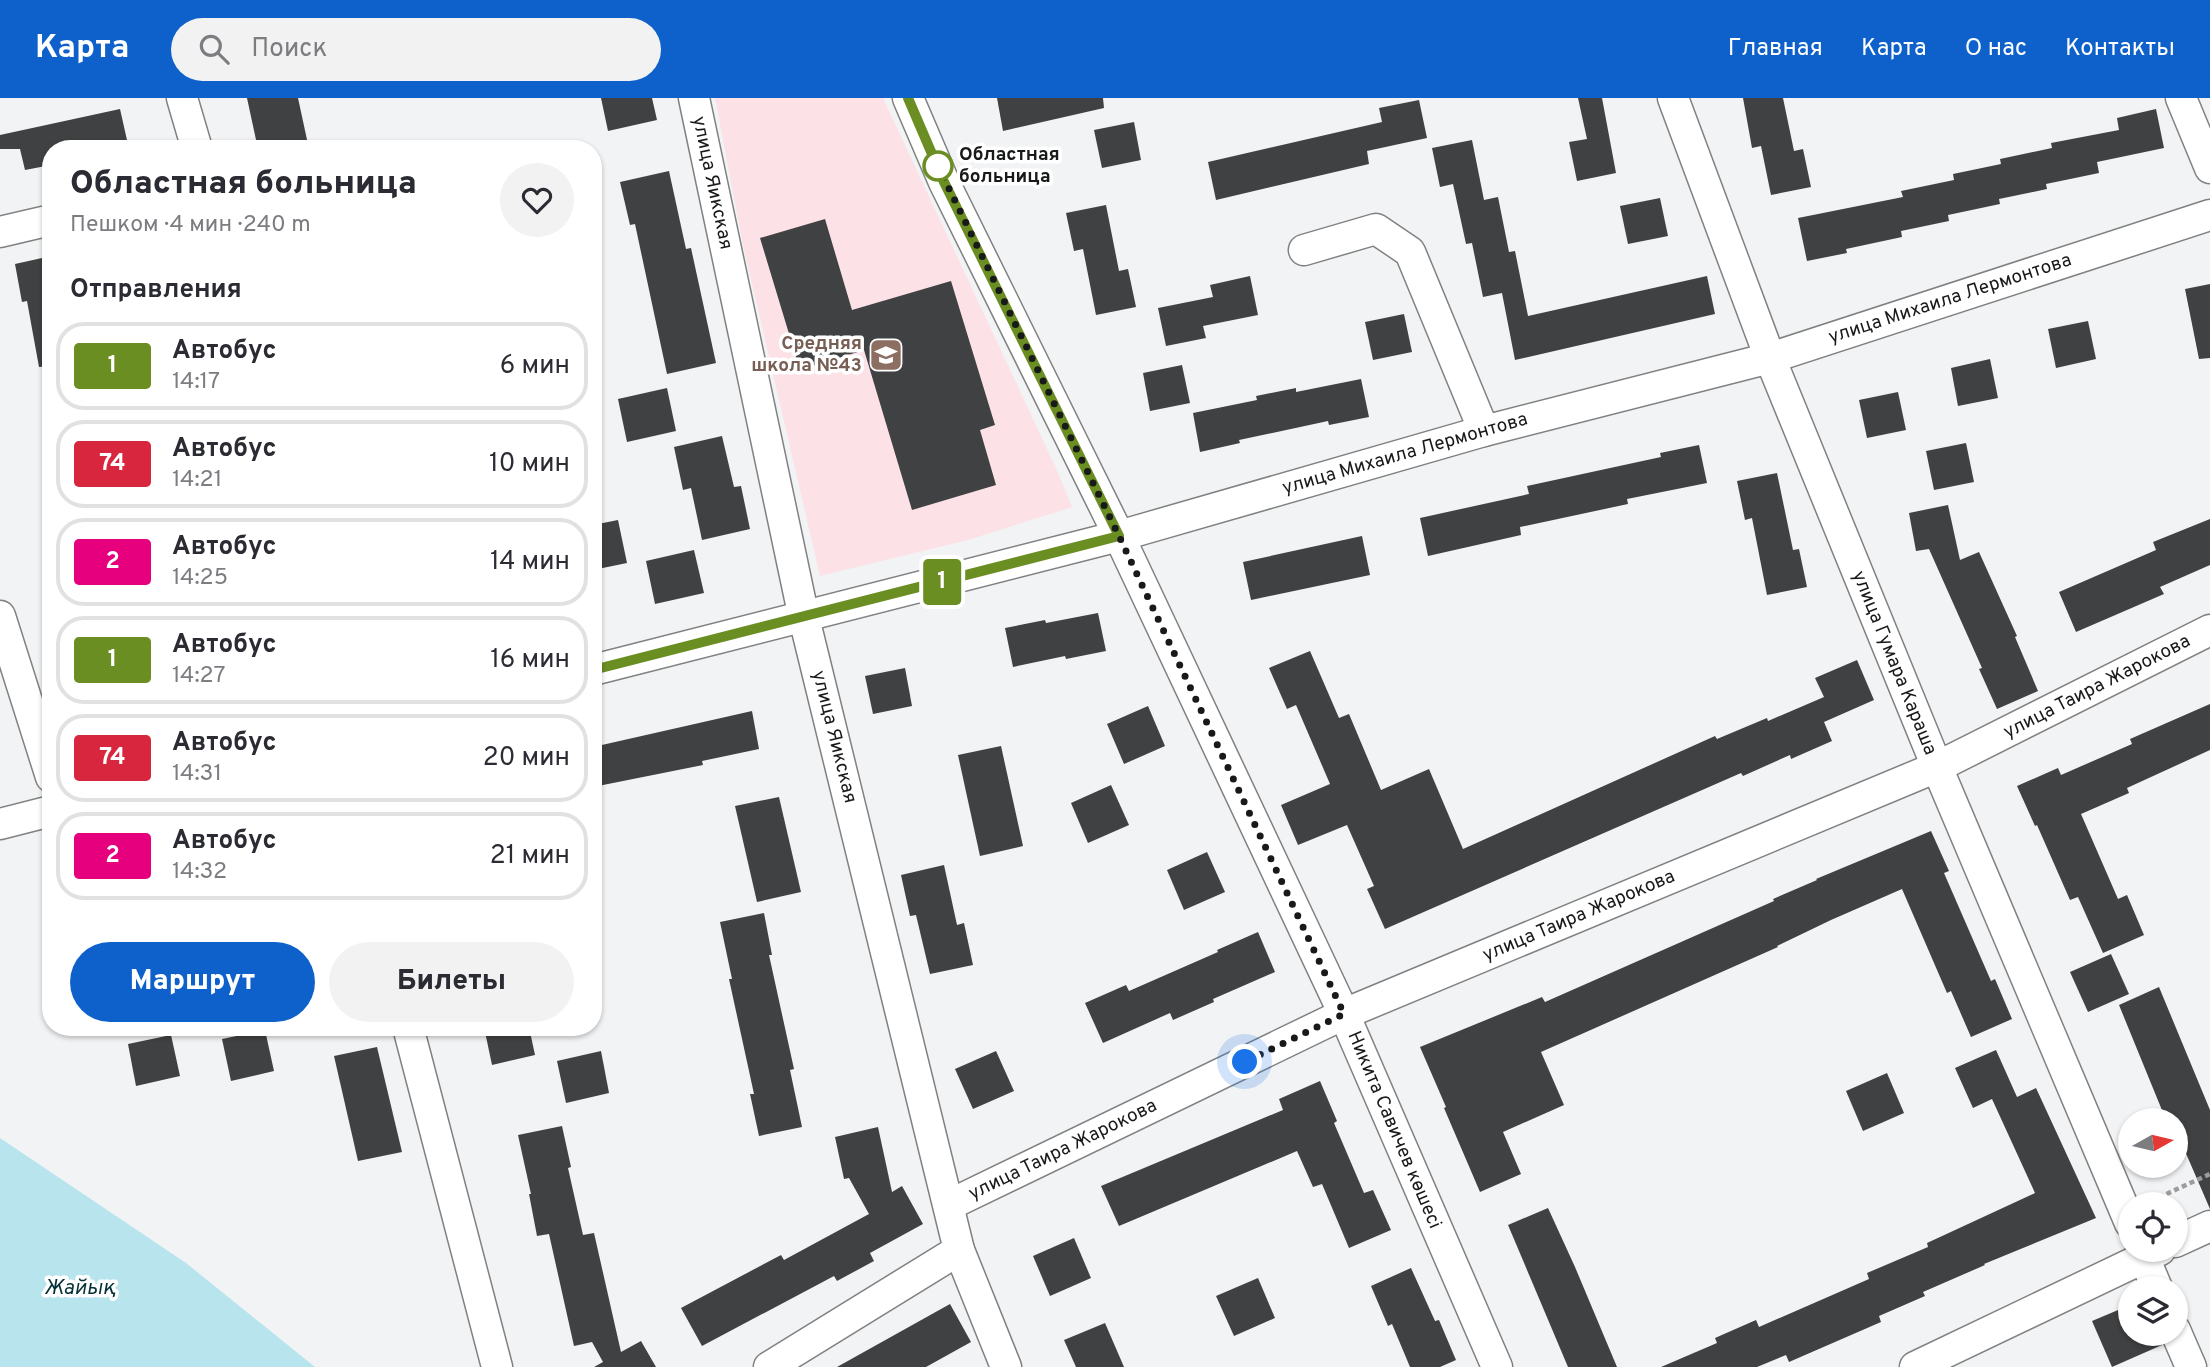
<!DOCTYPE html>
<html lang="ru">
<meta charset="utf-8">
<style>
:root{--surface:#fff;--page:#f2f2f3;--text:#2b2b33;--muted:#7c7c81;--line:#e1e1e2;--accent:#0e61cb}
body{margin:0;font-family:Overpass,sans-serif;background:var(--page);color:var(--text);height:100vh;display:flex;flex-direction:column;font-size:26px;white-space:nowrap}
*{box-sizing:border-box;margin:0}
p{font-size:23px;color:var(--muted)}
.icon{flex:none;width:38px;height:38px;fill:none;stroke:currentColor;stroke-width:2;stroke-linecap:round;stroke-linejoin:round}
.map{position:relative;flex:1;overflow:hidden}
.drawer{position:absolute;left:42px;top:42px;width:560px;height:896px;display:flex;flex-direction:column;background:var(--surface);border-radius:28px;box-shadow:0 2px 5px #0004}
.drawer>*{flex:none}
.badge{padding:0 14px;border-radius:5px;font-size:24px;line-height:46px}
.needle{width:46px;rotate:82deg}
.controls{position:absolute;left:2118px;top:1010px;display:grid;gap:14px}
.controls a{display:grid;place-items:center;width:70px;height:70px;border-radius:50%;background:var(--surface);box-shadow:0 2px 5px #0004;font-size:35px}
.you{position:absolute;width:35px;height:35px;margin:-18px;border:5px solid #fff;border-radius:50%;background:#1a73e8;box-shadow:0 0 0 10px #1a73e833}
.map>.badge{position:absolute;translate:-50% -50%;box-shadow:0 0 0 4px #fff}
h2{padding:0 28px;font-size:26px;line-height:63px}
.round{display:grid;place-items:center;flex:none;width:74px;height:74px;border-radius:37px;background:var(--page)}
.overview{display:flex;align-items:center;justify-content:space-between;height:119px;padding:0 28px}
h1{font-size:33px;font-weight:800;line-height:52px}
.action{display:flex;gap:14px;margin-top:auto;padding:14px 28px}
.action a{flex:1;height:80px;border-radius:42px;background:var(--accent);color:#fff;font-size:28px;font-weight:800;line-height:80px;text-align:center}
.action a+a{background:var(--page);color:var(--text)}
ul{padding:0;list-style:none}
li{display:flex;align-items:center;gap:21px;height:88px;margin:0 14px 10px;padding:0 14px;border:4px solid var(--line);border-radius:28px}
li div{flex:1}
li b{display:block;font-size:26px}
li em{font-style:normal}
li .badge{min-width:77px;font-weight:700;text-align:center}
header{display:flex;align-items:center;gap:42px;box-sizing:border-box;height:98px;padding:0 35px;background:var(--accent);color:#fff}
header strong{font-size:33px}
nav{display:flex;gap:38px;margin-inline-start:auto;font-size:24px}
.search{width:490px;height:63px;background:var(--page);display:flex;align-items:center;gap:18px;box-sizing:border-box;padding:0 24px;border-radius:38px;color:var(--muted);font-size:26px}
.map>svg:first-child{display:block}
</style>
<header>
<strong>Карта</strong>
<div class="search"><svg class="icon" aria-label="search" viewBox="0 0 24 24"><circle cx="10" cy="10" r="6"/><path d="M15 15l6 6"/></svg>Поиск</div>
<nav><a>Главная</a><a>Карта</a><a>О нас</a><a>Контакты</a></nav>
</header>
<div class="map">
<svg width="2210" height="1269" viewBox="0 0 2210 1269">
<rect width="100%" height="100%" fill="#f2f3f4"/>
<path fill="#fce1e6" d="M715,0H883L1055,368L1072,409L968,442L820,478L743,147Z"/>
<path fill="#b8e4ee" d="M0,1040L186,1165L315,1269H0Z"/>
<g fill="#404142">
<path d="M247,0H298L309,51H258Z"/>
<path d="M601,0H652L657,22L608,33Z"/>
<path d="M997,0H1103L1104,10L1003,33Z"/>
<path d="M1578,0H1602L1616,75L1577,83L1569,44L1587,41Z"/>
<path d="M1743,0H1783L1794,53L1803,51L1811,89L1771,97L1761,48L1752,50Z"/>
<path d="M1419,2L1427,40L1367,53L1369,66L1216,102L1208,64L1382,24L1379,10Z"/>
<path d="M120,11L129,51H51V67L25,72L20,51H0V37Z"/>
<path d="M2156,11L2164,50L2097,64L2099,75L2046,86L2047,91L1999,101L2000,106L1948,117L1949,123L1901,133L1902,139L1846,151L1847,155L1807,163L1798,120L1903,99L1901,93L1954,82L1953,76L2001,66L2000,61L2052,50L2051,45L2119,32L2117,20Z"/>
<path d="M1134,24L1141,62L1102,70L1094,32Z"/>
<path d="M1472,42L1484,102L1498,99L1509,154L1515,153L1528,218L1707,178L1715,216L1515,262L1502,195L1483,199L1472,145L1466,146L1453,86L1440,89L1432,50Z"/>
<path d="M669,73L686,151L691,150L716,265L667,276L635,126L630,127L620,84Z"/>
<path d="M1660,100L1668,138L1628,146L1620,108Z"/>
<path d="M1106,107L1119,173L1128,171L1136,209L1096,217L1083,151L1074,153L1066,115Z"/>
<path d="M825,121L852,212L951,183L995,327L980,332L996,387L912,412L864,252L800,272L760,140Z"/>
<path d="M51,158V268L39,269L27,203L22,204L15,166Z"/>
<path d="M1250,178L1258,217L1203,228L1206,240L1166,248L1158,210L1213,199L1210,187Z"/>
<path d="M2210,186V260L2199,261L2185,191Z"/>
<path d="M1404,216L1412,254L1373,262L1365,224Z"/>
<path d="M2088,223L2096,261L2056,270L2048,231Z"/>
<path d="M1990,261L1998,300L1958,308L1951,270Z"/>
<path d="M1182,267L1190,305L1150,313L1143,275Z"/>
<path d="M1361,281L1369,319L1329,327L1328,323L1239,342L1240,345L1200,354L1193,315L1257,302L1256,298L1296,290V294Z"/>
<path d="M667,290L676,333L627,344L618,301Z"/>
<path d="M1898,294L1906,332L1867,340L1859,302Z"/>
<path d="M722,338L734,389L741,388L750,431L702,442L691,390L683,392L674,349Z"/>
<path d="M1966,345L1974,384L1934,392L1926,353Z"/>
<path d="M1699,347L1707,385L1627,401L1628,406L1520,429L1521,437L1428,458L1420,420L1529,396L1527,388L1661,359L1660,355Z"/>
<path d="M1777,375L1793,452L1799,451L1807,489L1767,497L1752,420L1745,422L1737,383Z"/>
<path d="M1948,407L1960,462L1979,454L2017,538L2015,539L2038,593L1997,611L1979,571L1982,570L1929,451L1916,453L1909,415Z"/>
<path d="M2210,421V467L2160,489L2164,496L2076,534L2059,494L2156,452L2153,444Z"/>
<path d="M618,422L627,465L593,472V427Z"/>
<path d="M1362,438L1370,477L1251,502L1243,464Z"/>
<path d="M694,452L704,495L655,506L646,463Z"/>
<path d="M1098,515L1106,553L1066,561L1065,558L1013,569L1005,530L1045,522L1046,525Z"/>
<path d="M1310,553L1339,620L1349,616L1381,692L1429,671L1463,751L1715,638L1717,641L1767,620L1768,623L1824,599L1815,580L1857,562L1874,602L1824,624L1832,643L1791,661L1790,657L1743,678L1741,675L1385,831L1367,791L1374,788L1347,727L1298,747L1281,707L1330,686L1296,607L1287,611L1269,570Z"/>
<path d="M905,570L912,608L873,616L865,578Z"/>
<path d="M2210,606V652L2127,690L2129,695L2081,716L2118,801L2127,797L2144,837L2103,855L2078,799L2070,802L2037,727L2035,728L2017,688L2058,670L2061,677L2132,646L2130,641Z"/>
<path d="M1148,608L1165,648L1124,666L1107,626Z"/>
<path d="M752,613L759,651L702,663L703,667L593,689V649Z"/>
<path d="M1001,648L1023,748L980,758L958,657Z"/>
<path d="M1111,687L1129,727L1088,745L1071,705Z"/>
<path d="M779,699L801,794L757,804L735,708Z"/>
<path d="M1931,733L1949,773L1944,775L1991,883L1995,881L2012,921L1971,939L1951,893L1947,895L1902,791L1831,822L1777,848L1778,849L1541,954L1564,1007L1503,1034L1521,1076L1480,1094L1444,1010L1446,1009L1420,949L1542,899L1545,904L1774,803L1773,801L1817,782L1816,781Z"/>
<path d="M1207,754L1225,794L1184,812L1167,772Z"/>
<path d="M944,767L957,827L964,825L973,867L930,876L916,817L910,818L901,777Z"/>
<path d="M764,815L772,857H769L794,971L790,972L802,1029L759,1038L750,996H754L729,881H732L720,824Z"/>
<path d="M1258,834L1275,874L1213,901L1214,904L1173,922L1170,915L1103,945L1085,905L1126,887L1129,893L1218,854L1217,852Z"/>
<path d="M2111,856L2129,896L2088,914L2070,874Z"/>
<path d="M2159,889L2210,1012V1111L2175,1030V1022H2166L2119,907Z"/>
<path d="M484,929H529L535,957L492,967Z"/>
<path d="M265,932L274,973L231,983L222,941Z"/>
<path d="M171,937L180,978L136,988L128,946Z"/>
<path d="M377,949L402,1054L358,1063L334,958Z"/>
<path d="M1996,952L2017,999L2036,990L2096,1120L1984,1166L1985,1167L1923,1194L1925,1198L1879,1218L1881,1224L1789,1264L1786,1257L1757,1269H1661L1717,1245L1715,1240L1756,1222L1759,1229L1869,1181L1867,1175L1928,1149L1927,1145L2035,1095L1992,1001L1973,1010L1955,970Z"/>
<path d="M601,953L609,995L566,1005L557,963Z"/>
<path d="M996,953L1014,993L973,1011L955,971Z"/>
<path d="M1887,975L1904,1015L1863,1033L1846,993Z"/>
<path d="M1320,983L1337,1023L1334,1025L1364,1095L1373,1092L1391,1132L1349,1150L1322,1086L1313,1089L1297,1053L1119,1128L1101,1088L1283,1012L1279,1001Z"/>
<path d="M562,1028L571,1069L568,1070L583,1137L594,1135L621,1254L641,1243L656,1269H594L603,1264L592,1244L574,1248L549,1136L537,1138L529,1096H531L518,1037Z"/>
<path d="M878,1029L892,1094L902,1088L923,1126L870,1155L874,1163L837,1183L834,1178L702,1248L681,1210L781,1157L784,1162L869,1116L849,1080L844,1081L835,1039Z"/>
<path d="M1548,1110L1575,1169L1617,1269H1568L1508,1127Z"/>
<path d="M1074,1140L1091,1180L1050,1198L1033,1158Z"/>
<path d="M1411,1170L1435,1223L1439,1222L1456,1262L1440,1269H1410L1392,1226L1388,1228L1371,1188Z"/>
<path d="M1258,1180L1275,1220L1234,1238L1216,1198Z"/>
<path d="M950,1206L971,1244L926,1269H837Z"/>
<path d="M2130,1207V1236H2158L2162,1247L2112,1269L2092,1223Z"/>
<path d="M1105,1225L1124,1269H1076L1064,1242Z"/>
</g>
<g fill="none" stroke-linecap="round" stroke-linejoin="round">
<defs>
<g id="minor">
<path d="M182,0L197,51"/>
<path d="M694,0L804,520L959,1152L1006,1269"/>
<path d="M908,0L944,84L1119,438L1344,916L1497,1269"/>
<path d="M1673,0L1770,260L1937,669L2130,1125"/>
<path d="M2181,0L2210,70"/>
<path d="M0,134L51,122"/>
<path d="M1304,152L1376,131L1410,154L1484,333"/>
<path d="M0,518L51,679"/>
<path d="M593,572L1119,438L1484,333L1770,260L2210,117"/>
<path d="M0,726L51,713"/>
<path d="M408,929L497,1269"/>
<path d="M949,1107L1344,916L1937,669L2210,532"/>
<path d="M2175,1144L2210,1128"/>
<path d="M2141,1152L2157,1190"/>
<path d="M2175,1232L2191,1269"/>
<path d="M769,1269L959,1152"/>
<path d="M1915,1269L2160,1152"/>
</g>
</defs>
<use href="#minor" stroke="#808182" stroke-width="33"/>
<path stroke="#9b9c9c" stroke-width="4.5" stroke-dasharray="5 3.5" stroke-linecap="butt" d="M2151,1103L2210,1076"/>
<use href="#minor" stroke="#fff" stroke-width="30"/>
</g>
<g fill="none" stroke-linecap="round" stroke-linejoin="round">
<defs>
<path id="line" d="M593,572L1119,438L944,84L908,0"/>
</defs>
<use href="#line" stroke="#fff" stroke-width="16"/>
<use href="#line" stroke="#6b8e23" stroke-width="10"/>
<path stroke="#181919" stroke-width="7" stroke-dasharray="0 12.6" d="M938,68L1119,438L1344,916L1245,964"/>
</g>
<defs>
<symbol id="school-square" viewBox="-11 -11 22 22"><rect x="-9" y="-9" width="18" height="18" rx="4" fill="#8d6e63" stroke="#fff"/><path d="M0-5L7-2L0 1L-7-2ZM-4 1L0 2.5L4 1V4Q0 6-4 4Z" fill="#fff"/></symbol>
</defs>
<g fill-rule="evenodd">
<use href="#school-square" x="867" y="238" width="38" height="38"/>
</g>
<circle fill="#fff" stroke="#6b8e23" stroke-width="3.5" cx="938" cy="68" r="14"/>
<g text-anchor="middle" dominant-baseline="central" stroke-width="7" stroke-linejoin="round" paint-order="stroke">
<g font-size="19" font-weight="bold" fill="#181919" stroke="#fff" text-anchor="start">
<text x="959" y="57">Областная<tspan x="959" dy="22">больница</tspan></text>
</g>
<g font-size="19" fill="#181919" stroke="#fff">
<text transform="translate(712 85) rotate(78)">улица Яикская</text>
<text transform="translate(1950 201) rotate(-18)">улица Михаила Лермонтова</text>
<text transform="translate(1405 356) rotate(-16)">улица Михаила Лермонтова</text>
<text transform="translate(1894 565) rotate(68)">улица Гумара Караша</text>
<text transform="translate(2097 589) rotate(-27)">улица Таира Жарокова</text>
<text transform="translate(834 639) rotate(76)">улица Яикская</text>
<text transform="translate(1579 818) rotate(-23)">улица Таира Жарокова</text>
<text transform="translate(1394 1032) rotate(67)">Никита Савичев көшесі</text>
<text transform="translate(1063 1052) rotate(-26)">улица Таира Жарокова</text>
</g>
<g font-size="19" font-weight="bold" fill="#785e54" stroke="#fff" text-anchor="end">
<text x="862" y="246">Средняя<tspan x="862" dy="22">школа №43</tspan></text>
</g>
<g font-size="21" font-style="italic" fill="#043037" stroke="#fff">
<text x="80" y="1190">Жайық</text>
</g>
</g>
</svg>
<div class="controls">
<a><svg class="needle" viewBox="-14 -14 28 28"><path d="M0-13l5 13h-10z" fill="#e53935"/><path d="M0 13l5-13h-10z" fill="#7c7c81"/></svg></a>
<a><svg class="icon" aria-label="locate" viewBox="0 0 24 24"><circle cx="12" cy="12" r="6"/><path d="M12 2v4M12 18v4M2 12h4M18 12h4"/></svg></a>
<a><svg class="icon" aria-label="layers" viewBox="0 0 24 24"><path d="M12 4l9 5-9 5-9-5zM3 14l9 5 9-5"/></svg></a>
</div>
<div class="you" style="left:1245px;top:964px"></div>
<b class="badge" style="left:942px;top:484px;background:#6b8e23;color:#fff">1</b>
<section class="drawer">
<div class="overview"><div><h1>Областная больница</h1><p>Пешком · 4 мин · 240 m</p></div><a class="round"><svg class="icon" aria-label="heart" viewBox="0 0 24 24"><path d="M12 20l-8-8c-3-5 5-10 8-4 3-6 11-1 8 4z"/></svg></a></div>
<h2>Отправления</h2>
<ul>
<li><span class="badge" style="background:#6b8e23;color:#fff">1</span><div><b>Автобус</b><p>14:17</p></div><em>6 мин</em></li>
<li><span class="badge" style="background:#d7263d;color:#fff">74</span><div><b>Автобус</b><p>14:21</p></div><em>10 мин</em></li>
<li><span class="badge" style="background:#e6007e;color:#fff">2</span><div><b>Автобус</b><p>14:25</p></div><em>14 мин</em></li>
<li><span class="badge" style="background:#6b8e23;color:#fff">1</span><div><b>Автобус</b><p>14:27</p></div><em>16 мин</em></li>
<li><span class="badge" style="background:#d7263d;color:#fff">74</span><div><b>Автобус</b><p>14:31</p></div><em>20 мин</em></li>
<li><span class="badge" style="background:#e6007e;color:#fff">2</span><div><b>Автобус</b><p>14:32</p></div><em>21 мин</em></li>
</ul>
<div class="action"><a>Маршрут</a><a>Билеты</a></div>
</section>
</div>
